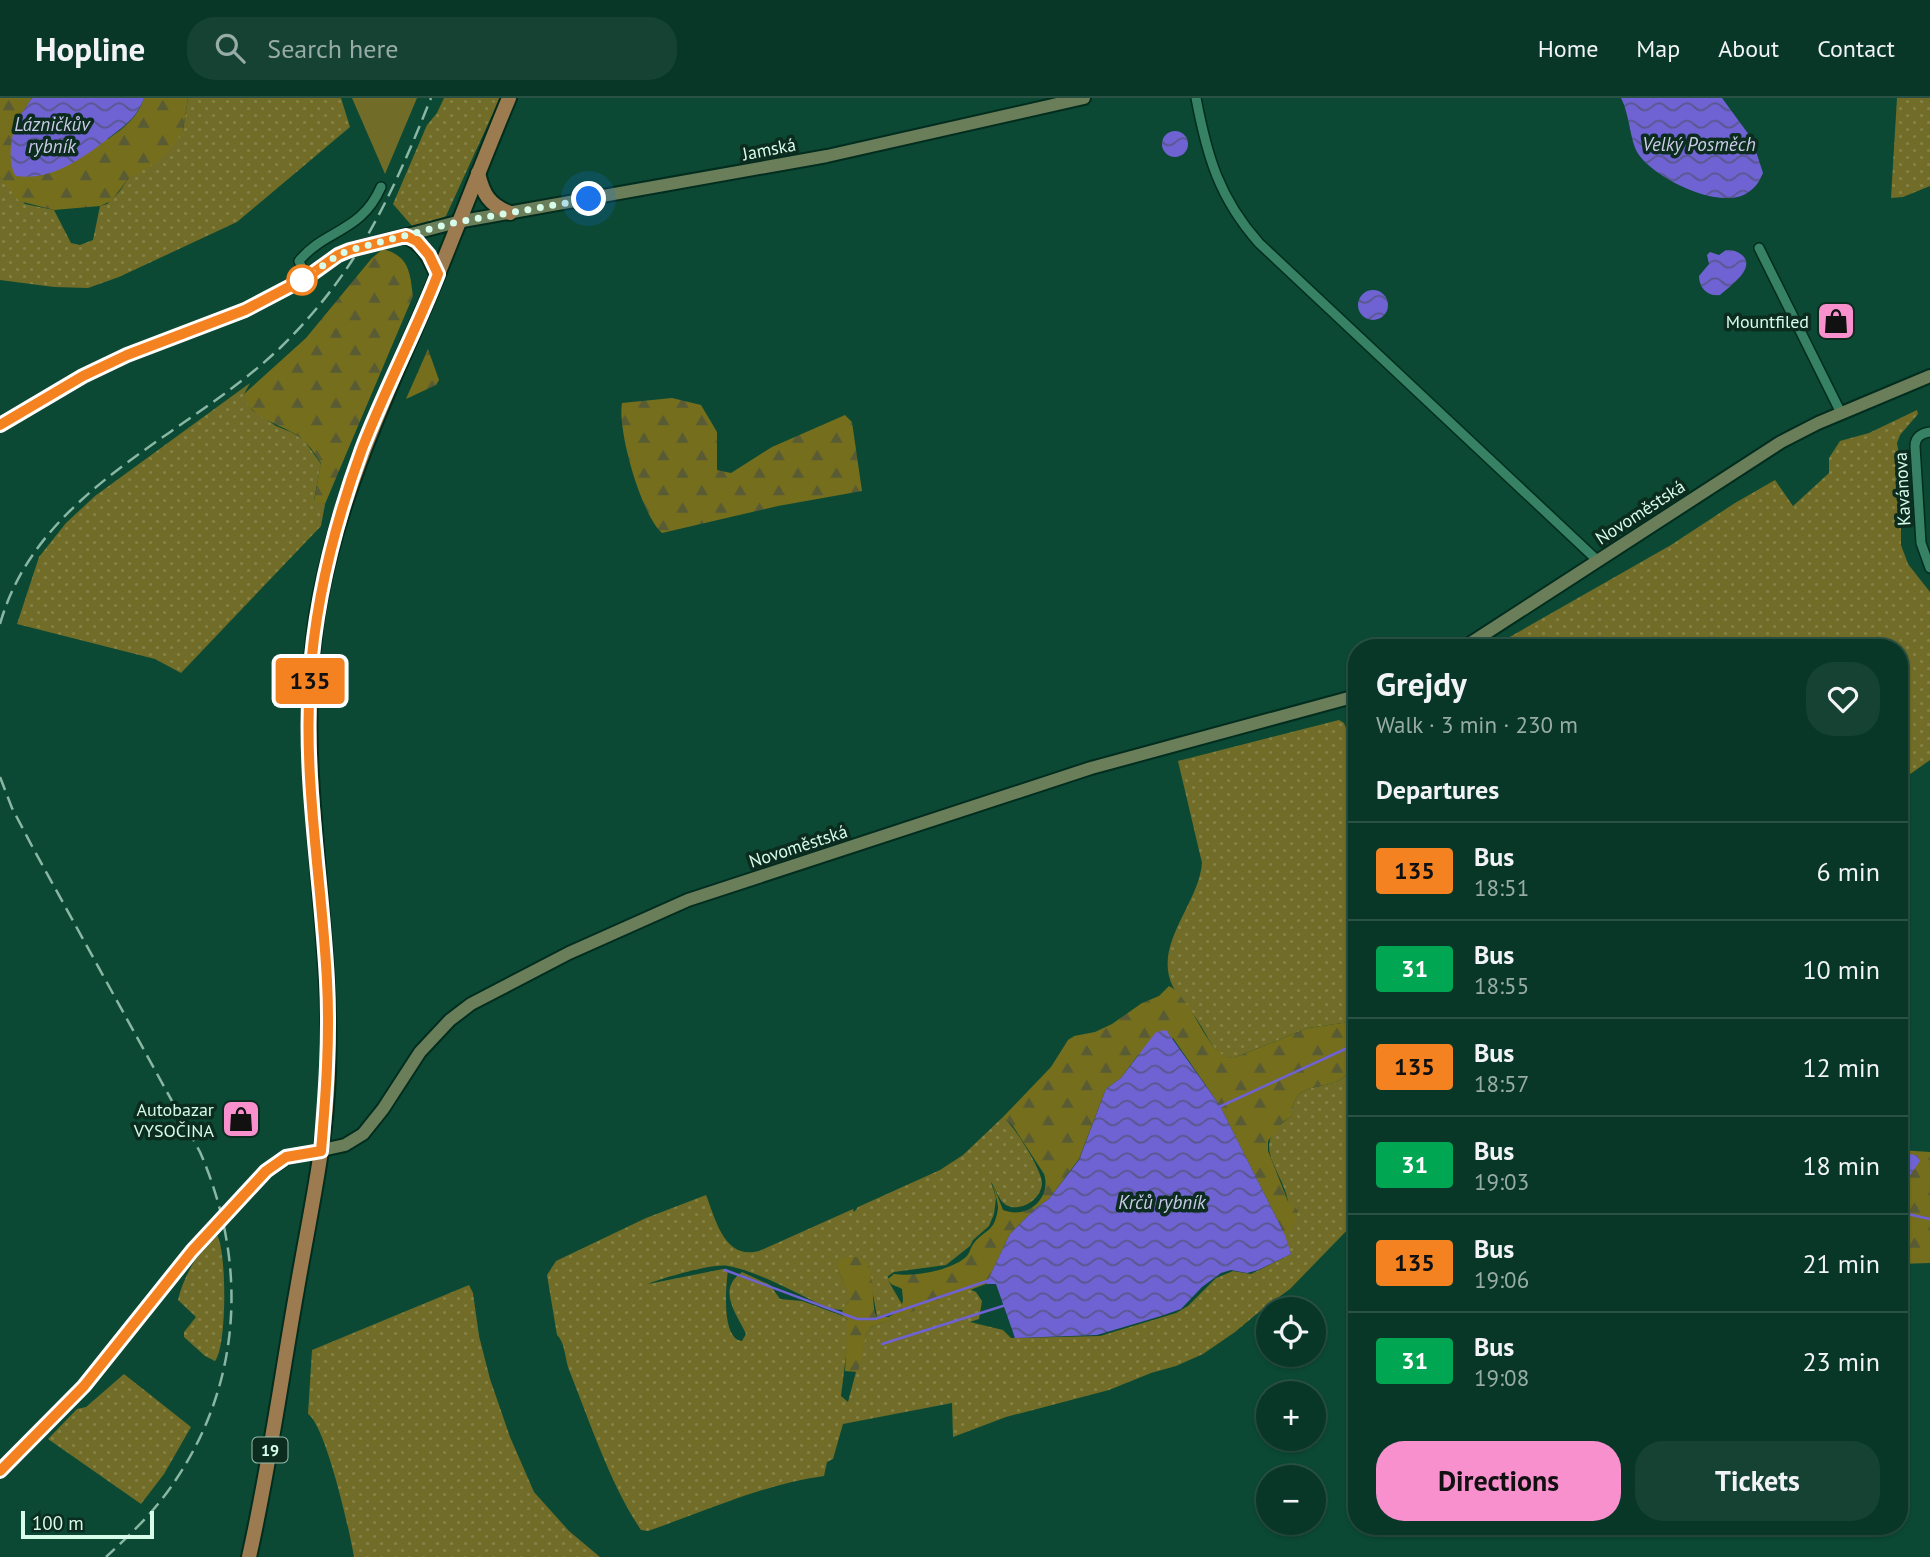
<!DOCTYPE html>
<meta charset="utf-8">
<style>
:root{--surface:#083727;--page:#164233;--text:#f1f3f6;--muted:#98aca7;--line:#295144;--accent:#f890cd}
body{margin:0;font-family:"PT Sans",sans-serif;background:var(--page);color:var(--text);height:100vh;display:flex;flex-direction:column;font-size:26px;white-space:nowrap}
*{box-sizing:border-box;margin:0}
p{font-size:23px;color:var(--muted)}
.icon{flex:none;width:38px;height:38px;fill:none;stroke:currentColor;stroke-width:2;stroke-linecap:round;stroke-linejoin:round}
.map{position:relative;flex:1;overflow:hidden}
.sheet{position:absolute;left:1348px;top:541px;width:560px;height:896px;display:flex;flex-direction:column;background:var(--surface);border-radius:28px;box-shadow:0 2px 5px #0004,0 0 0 2px var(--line)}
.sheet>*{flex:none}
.badge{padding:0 14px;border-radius:5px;font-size:24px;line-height:46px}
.buttons{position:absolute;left:1256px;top:1199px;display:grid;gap:14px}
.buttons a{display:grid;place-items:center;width:70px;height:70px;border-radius:50%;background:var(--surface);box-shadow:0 2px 5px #0004,0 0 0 2px var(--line);font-size:35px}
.scale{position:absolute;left:21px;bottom:18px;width:133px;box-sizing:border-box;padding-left:7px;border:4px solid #d7fcea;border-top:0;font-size:19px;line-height:24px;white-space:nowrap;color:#d7fcea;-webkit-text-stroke:5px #0b2c1f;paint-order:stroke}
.you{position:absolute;width:35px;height:35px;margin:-18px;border:5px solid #fff;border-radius:50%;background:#1a73e8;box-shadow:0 0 0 10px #1a73e833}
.map>.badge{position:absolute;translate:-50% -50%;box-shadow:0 0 0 4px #fff}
h2{padding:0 28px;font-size:26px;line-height:63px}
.round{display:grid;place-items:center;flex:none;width:74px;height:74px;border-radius:28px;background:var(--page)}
.summary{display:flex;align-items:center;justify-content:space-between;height:119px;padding:0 28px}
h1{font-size:33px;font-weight:700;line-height:52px}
.action{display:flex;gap:14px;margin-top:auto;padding:14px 28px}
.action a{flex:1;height:80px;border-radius:28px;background:var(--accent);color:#111;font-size:28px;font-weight:700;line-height:80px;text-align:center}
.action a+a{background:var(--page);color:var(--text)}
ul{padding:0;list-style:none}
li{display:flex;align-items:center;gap:21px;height:98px;padding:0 28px;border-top:2px solid var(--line)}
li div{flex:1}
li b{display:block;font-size:26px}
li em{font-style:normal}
li .badge{min-width:77px;font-weight:700;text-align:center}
header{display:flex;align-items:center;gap:42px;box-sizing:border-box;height:98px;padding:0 35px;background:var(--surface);border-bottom:2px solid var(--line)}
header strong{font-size:33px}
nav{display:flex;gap:38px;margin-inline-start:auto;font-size:24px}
.search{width:490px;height:63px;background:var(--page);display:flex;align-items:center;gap:18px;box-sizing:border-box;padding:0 24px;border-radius:28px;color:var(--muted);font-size:26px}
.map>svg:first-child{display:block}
</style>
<header>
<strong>Hopline</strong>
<div class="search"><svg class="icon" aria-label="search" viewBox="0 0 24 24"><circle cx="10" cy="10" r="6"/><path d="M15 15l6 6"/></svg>Search here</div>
<nav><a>Home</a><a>Map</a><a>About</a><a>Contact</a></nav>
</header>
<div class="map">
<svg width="1930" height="1459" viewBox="0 0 1930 1459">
<defs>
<pattern id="grass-dots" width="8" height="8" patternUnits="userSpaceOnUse" patternTransform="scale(1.75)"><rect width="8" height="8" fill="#716c27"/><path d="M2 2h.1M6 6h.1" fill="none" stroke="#848246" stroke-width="1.8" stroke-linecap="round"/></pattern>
<pattern id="forest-firs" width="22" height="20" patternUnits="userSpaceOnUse" patternTransform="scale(1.75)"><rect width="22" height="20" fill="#756e1d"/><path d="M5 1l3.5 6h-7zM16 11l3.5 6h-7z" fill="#585b34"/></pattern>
<pattern id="water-waves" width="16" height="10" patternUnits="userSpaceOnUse" patternTransform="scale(1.75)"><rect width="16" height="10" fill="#6f62d2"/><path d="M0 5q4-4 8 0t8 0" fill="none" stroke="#58578c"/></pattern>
</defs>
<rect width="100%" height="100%" fill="#0b4934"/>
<g fill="url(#grass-dots)">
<path d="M188,0H341L350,29L237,124L119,179L88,190L54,189L0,182V79L25,106L54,112L71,145L80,147L93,142L100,108L107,106L119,94L128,81L183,32Z"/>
<path d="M444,0H500L446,118L438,122L412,128L393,106L427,27L437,15Z"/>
<path d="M1897,0H1930V88L1903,99L1891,100Z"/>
<path d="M250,285L244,296L252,312L276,328L291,334L304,342L321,366L314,402L325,406L321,428L181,575L155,561L17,526L39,459L66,425L95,398Z"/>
<path d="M1917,312L1918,316L1900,337L1897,345L1901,369V447L1908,466L1930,494V662L1899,684V550L1492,549L1671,447L1735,405L1775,382L1793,408L1829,375V360L1840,343L1869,335Z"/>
<path d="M1339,622L1344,625L1356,656V923L1308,930L1234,960C1217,961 1209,941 1201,928C1194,916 1178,899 1173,889C1152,847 1199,806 1202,765L1178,663Z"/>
<path d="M1356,967V1123L1290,1191L1265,1209L1235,1234L1203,1256L1176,1268L1151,1275L1109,1292L1006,1319L953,1339L952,1305L843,1326L833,1361L827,1364L824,1378C764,1386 706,1413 648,1433L641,1432C610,1386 590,1324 569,1272C565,1261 565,1244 557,1237L547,1177L556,1163L646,1120L706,1097C716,1122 724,1162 759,1153L853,1111L854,1114L858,1109L940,1072L963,1057L1003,1019C1013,1026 1042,1072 1042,1085C1042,1101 1020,1115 1006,1107C998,1102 996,1090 991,1084L996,1100L994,1116L989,1128L973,1142L970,1148L946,1167L894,1174L888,1178L889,1184L903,1208L896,1215L877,1219L868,1168L837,1169L849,1196V1203L842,1212L830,1211C801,1198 758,1173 728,1168C714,1165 662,1180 648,1186L723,1171L728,1172C726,1188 721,1241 742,1243L746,1236C737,1216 716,1192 742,1174L770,1187L780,1201L802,1203L843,1218L848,1222L849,1233L841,1298L848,1304L866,1236L871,1229L969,1191L976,1194L982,1203L979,1221L970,1224L1003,1232L1011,1240L1100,1238L1176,1215L1188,1208L1216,1180L1233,1173L1251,1176L1291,1156C1289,1150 1284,1142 1284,1136C1284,1125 1290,1114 1288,1103C1281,1068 1247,1046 1292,1018C1292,985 1317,992 1338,983C1344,980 1351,972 1356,967Z"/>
<path d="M217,1137C227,1153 227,1250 215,1263L205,1258L184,1239V1234L196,1219L178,1202C183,1179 198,1155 213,1138Z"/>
<path d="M469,1187L473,1195L479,1238L490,1281L510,1339L534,1394L569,1433L600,1459H354C350,1434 326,1328 308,1316L312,1252Z"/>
<path d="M124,1276L191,1329L164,1376L141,1406L48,1341L77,1311L86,1309Z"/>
</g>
<g fill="url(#forest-firs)">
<path d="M0,0H32L16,25L108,41C124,30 138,19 144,0H188L183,32L176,44L157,64L128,81L111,103L100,108L54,112L19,103L0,79Z"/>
<path d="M383,151C409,158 410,174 413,198L325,406L314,403L321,365C316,358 311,349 304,343C286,325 251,325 244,296L306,240L372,160Z"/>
<path d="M428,251L439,282L436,287L406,301Z"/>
<path d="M672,300L701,307L717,334V372L731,375L772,349L845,317L852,324L862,393L778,408L662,435C642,418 617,333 622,305Z"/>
<path d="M1169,888C1194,901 1207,961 1234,960L1308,930L1356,923V967C1351,972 1344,980 1338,983C1317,992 1292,985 1292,1018L1284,1023L1268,1043V1053L1289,1106L1298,1112L1294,1127L1285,1137L1220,1008L1173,940L1138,957L1121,980L1106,991L1079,1061L1049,1101L1036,1110L1010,1136L986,1186L871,1229L866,1236L858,1274L845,1273L848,1222L843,1218L842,1212L849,1203V1197L837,1169L841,1161C879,1148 870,1194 875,1215L877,1219H889L901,1211L903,1202L902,1191C896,1187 890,1188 888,1181L894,1176C914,1179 950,1173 966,1159C970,1155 970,1150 974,1145C985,1131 995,1135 998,1110C998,1103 994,1092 992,1084L1003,1112C1027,1122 1052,1100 1044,1076L1013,1028L1003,1019L1051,969L1068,942L1074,938L1095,934L1112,926L1142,905L1159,898Z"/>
<path d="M1899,1052L1930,1054V1165L1899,1166Z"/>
</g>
<path fill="#716c27" d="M352,0H417L385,76Z"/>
<g fill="url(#water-waves)">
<path d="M32,0H144C137,21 121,30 105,43C80,62 50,83 16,78C7,66 11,36 17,24C21,15 27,8 32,0Z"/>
<path d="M1621,0H1722L1752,41L1763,75C1760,82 1757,88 1750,93C1723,115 1656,81 1639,57C1630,45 1630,17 1621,0Z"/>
<circle cx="1175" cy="46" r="13"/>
<path d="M1726,152C1733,152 1737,153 1742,157C1757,170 1729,189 1720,197C1708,199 1699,190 1699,178L1709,166L1707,157L1710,154L1719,157Z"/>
<circle cx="1373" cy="207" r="15"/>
<path d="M1166,932L1220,1008L1285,1137L1291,1156L1258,1172L1247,1175L1231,1172L1221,1175L1202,1189L1181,1211L1161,1218L1097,1237L1015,1240L996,1186H986L1010,1136L1036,1110L1049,1101L1079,1062L1106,991L1121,980L1156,934Z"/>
<path d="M1899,1055L1917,1057L1920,1063L1906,1083L1899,1103Z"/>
</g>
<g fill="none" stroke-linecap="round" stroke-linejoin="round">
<g stroke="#6f62d2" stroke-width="2.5">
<path d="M1219,1009L1356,946"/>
<path d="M1899,1114L1930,1121"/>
<path d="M725,1172L857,1221H875L990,1182"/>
<path d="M882,1246L1006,1207"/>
</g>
<defs>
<g id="street">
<path d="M1196,0C1207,58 1219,100 1259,145L1598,463"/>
<path d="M1759,150L1841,315"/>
<path d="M306,180L299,163C325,131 361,135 381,89"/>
<path d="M1930,334C1922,335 1915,339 1915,348L1921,445L1930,470"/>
</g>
<g id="secondary">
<path d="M0,327L83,278L127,257L245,212L306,180L338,157L350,152L457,124L827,58L1084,0"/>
<path d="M1463,550L1781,344L1818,325L1930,278"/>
<path d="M0,1373L84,1288L192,1153L266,1073L286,1060L345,1047L363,1036L383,1011L420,954L450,922L471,906L569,855L688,802L1091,670L1356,598"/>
</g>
<g id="primary">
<path d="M478,75C483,96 489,107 510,115"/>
<path d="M406,138C423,146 430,159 437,176"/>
<path d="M249,1459C269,1371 281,1281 297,1191C309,1120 326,1047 328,975C334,816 290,658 320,500C340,396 385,300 427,203C455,136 481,67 509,0"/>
</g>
</defs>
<use href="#street" stroke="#022d1e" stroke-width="12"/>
<use href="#secondary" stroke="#022d1e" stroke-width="16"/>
<use href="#primary" stroke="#022d1e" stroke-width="18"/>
<use href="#street" stroke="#378265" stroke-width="9"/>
<use href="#secondary" stroke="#6a7e5a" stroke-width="12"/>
<use href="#primary" stroke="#9d7b50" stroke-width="14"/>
<g stroke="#89b7a4" stroke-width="2.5" stroke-dasharray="14 7" stroke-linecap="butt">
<path d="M0,526C39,389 188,339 282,248C358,173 392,97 431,0"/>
<path d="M0,679L12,710L33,750L200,1054C247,1162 243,1280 177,1380C158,1410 132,1435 106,1459"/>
</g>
</g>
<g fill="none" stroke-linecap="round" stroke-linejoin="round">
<defs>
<path id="line" d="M0,327L83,278L127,257L245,212L306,180L338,157L350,152L406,138L417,143L429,157L438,176C415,235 385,291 362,351C335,425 315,503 310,582C303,683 322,783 327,883C330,940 326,996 321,1053L286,1059L266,1073L192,1153L84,1288L0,1373"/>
</defs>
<use href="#line" stroke="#fff" stroke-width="16"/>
<use href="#line" stroke="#f58220" stroke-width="10"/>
<path stroke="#d7fcea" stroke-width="7" stroke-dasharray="0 12.6" d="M302,182L338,157L350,152L457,124L589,101"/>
</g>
<defs>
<symbol id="shop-square" viewBox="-11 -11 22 22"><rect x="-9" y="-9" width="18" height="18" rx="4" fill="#f890cd" stroke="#0b2c1f"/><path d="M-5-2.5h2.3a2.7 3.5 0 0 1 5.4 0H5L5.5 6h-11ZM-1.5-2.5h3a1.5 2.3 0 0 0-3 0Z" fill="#111"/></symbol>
</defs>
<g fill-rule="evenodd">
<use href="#shop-square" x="1814" y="201" width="44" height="44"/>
<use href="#shop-square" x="219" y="999" width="44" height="44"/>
</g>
<circle fill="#fff" stroke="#f58220" stroke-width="3.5" cx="302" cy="182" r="14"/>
<g text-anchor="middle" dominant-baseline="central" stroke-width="7" stroke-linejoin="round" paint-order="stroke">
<rect fill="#0b2c1f" stroke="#9abead" stroke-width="2" x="252.5" y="1339.5" width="35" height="25" rx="5"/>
<g font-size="16" font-weight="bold" fill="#d7fcea">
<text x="270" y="1352">19</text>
</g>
<g font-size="18" fill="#d7fcea" stroke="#0b2c1f">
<text transform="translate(769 51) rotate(-11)">Jamská</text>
<text transform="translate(1902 391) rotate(-93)">Kavánova</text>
<text transform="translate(1640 414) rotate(-33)">Novoměstská</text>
<text transform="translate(798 748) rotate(-18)">Novoměstská</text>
</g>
<g font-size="18" fill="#d7fcea" stroke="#0b2c1f" text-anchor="end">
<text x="1809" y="223">Mountfiled</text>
<text x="214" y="1011">Autobazar<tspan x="214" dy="21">VYSOČINA</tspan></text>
</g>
<g font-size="19" font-style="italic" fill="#cbcbe8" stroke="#0b2c1f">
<text x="52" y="26">Lázničkův<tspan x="52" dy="22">rybník</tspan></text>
<text x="1699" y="46">Velký Posměch</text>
<text x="1162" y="1104">Krčů rybník</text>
</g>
</g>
</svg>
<div class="buttons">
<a><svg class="icon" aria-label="locate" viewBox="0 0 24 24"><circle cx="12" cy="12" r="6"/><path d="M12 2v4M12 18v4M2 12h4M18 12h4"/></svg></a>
<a>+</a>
<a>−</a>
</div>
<div class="scale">100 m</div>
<div class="you" style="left:589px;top:101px"></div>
<b class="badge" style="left:310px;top:583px;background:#f58220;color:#111">135</b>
<section class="sheet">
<div class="summary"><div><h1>Grejdy</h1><p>Walk · 3 min · 230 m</p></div><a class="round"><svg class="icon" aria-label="heart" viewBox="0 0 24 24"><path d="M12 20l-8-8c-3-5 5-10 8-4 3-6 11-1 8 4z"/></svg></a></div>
<h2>Departures</h2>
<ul>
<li><span class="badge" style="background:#f58220;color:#111">135</span><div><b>Bus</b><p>18:51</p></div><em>6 min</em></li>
<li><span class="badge" style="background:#00a651;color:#fff">31</span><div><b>Bus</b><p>18:55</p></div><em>10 min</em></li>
<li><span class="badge" style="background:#f58220;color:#111">135</span><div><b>Bus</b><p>18:57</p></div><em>12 min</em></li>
<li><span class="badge" style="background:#00a651;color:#fff">31</span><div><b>Bus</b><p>19:03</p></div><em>18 min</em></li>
<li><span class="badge" style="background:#f58220;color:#111">135</span><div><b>Bus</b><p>19:06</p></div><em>21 min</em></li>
<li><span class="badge" style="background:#00a651;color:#fff">31</span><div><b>Bus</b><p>19:08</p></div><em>23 min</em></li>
</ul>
<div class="action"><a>Directions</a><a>Tickets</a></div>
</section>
</div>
